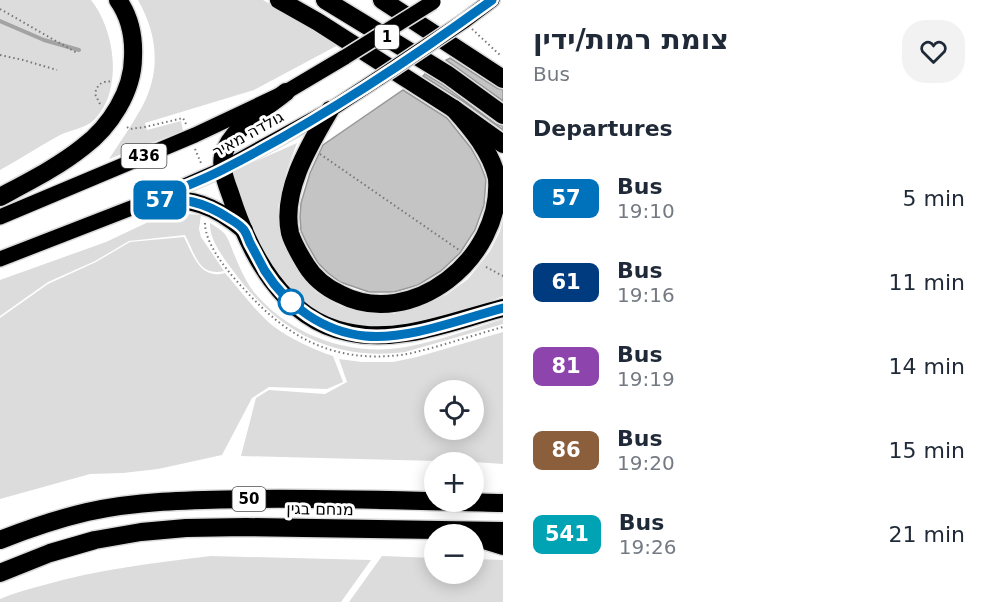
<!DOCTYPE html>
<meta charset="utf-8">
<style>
:root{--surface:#fff;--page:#f2f2f3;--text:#1f2937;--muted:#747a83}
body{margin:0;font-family:"DejaVu Sans",Heebo,sans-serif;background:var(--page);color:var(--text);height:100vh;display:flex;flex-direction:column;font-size:22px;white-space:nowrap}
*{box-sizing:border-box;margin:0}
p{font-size:20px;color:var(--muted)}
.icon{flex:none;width:33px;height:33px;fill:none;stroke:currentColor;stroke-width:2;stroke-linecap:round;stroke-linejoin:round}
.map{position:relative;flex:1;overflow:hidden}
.side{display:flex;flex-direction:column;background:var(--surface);width:492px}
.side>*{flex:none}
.badge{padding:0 12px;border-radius:9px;font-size:21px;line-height:39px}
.buttons{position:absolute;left:424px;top:380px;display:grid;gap:12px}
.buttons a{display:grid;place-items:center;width:60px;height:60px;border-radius:50%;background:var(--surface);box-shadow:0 3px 15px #0003;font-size:30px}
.map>.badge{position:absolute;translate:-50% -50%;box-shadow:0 0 0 3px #fff}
h2{padding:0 30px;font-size:22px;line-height:54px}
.round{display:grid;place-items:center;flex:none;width:63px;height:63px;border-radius:24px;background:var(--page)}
.overview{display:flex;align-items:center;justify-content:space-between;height:102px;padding:0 30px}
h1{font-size:28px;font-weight:600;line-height:45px}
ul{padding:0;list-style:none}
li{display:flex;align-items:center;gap:18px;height:84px;padding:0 30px}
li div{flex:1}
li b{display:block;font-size:22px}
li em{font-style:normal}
li .badge{min-width:66px;font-weight:700;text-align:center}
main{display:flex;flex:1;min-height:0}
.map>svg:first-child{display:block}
</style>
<main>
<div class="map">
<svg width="503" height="602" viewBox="0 0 503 602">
<rect width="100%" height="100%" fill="#fff"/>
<g fill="#dcdcdc" fill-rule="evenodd">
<path d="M0,0H91C115,30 124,91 94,120C86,128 70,130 60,135C40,146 20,159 0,170Z"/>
<path d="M138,0H263L340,44L254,90L145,123L147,130L181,121L183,131L109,159C120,142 132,125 142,107C161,72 158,35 138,0Z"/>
<path d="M297,143L287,170L278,206L280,232L292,260L302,276L316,292L340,306L366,313L393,314L418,307L446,295L468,279L490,251L500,231L503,219V296L475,307L416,323L381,327L365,326L329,318L299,300L278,276L250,227L231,172Z"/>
<path d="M174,213L201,215L199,229L201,237L224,271C198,277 195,253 185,235L129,241L95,261L48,282L0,316V280L106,242L161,216Z"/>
<path d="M210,223C215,226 220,229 224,233C229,239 231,247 234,254C239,266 245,280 253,291C289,335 349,357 406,347C438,341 471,329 503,319V324L405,352C329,362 274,328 231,268C222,256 209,238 210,223Z"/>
<path d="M184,237C193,255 200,280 225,273C240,290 255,311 273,326C289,338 314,350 333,356L343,382L327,389L269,387L252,398L222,455L158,469L123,473L90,474L0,499V318L48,284L96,262L130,242Z"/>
<path d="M503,332V464L474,462L241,456L256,398L269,390L325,394L347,382L339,359L362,362H393L417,357ZM435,390H474V429H435Z"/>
<path d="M211,556L371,560L341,602H0V599C14,593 29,589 44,585C98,569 155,563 211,556Z"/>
<path d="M382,556L435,558V573H474V559L503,560V602H349Z"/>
</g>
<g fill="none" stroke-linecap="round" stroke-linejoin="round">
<path stroke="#a3a3a3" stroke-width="4" d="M0,21L44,40L79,50"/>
</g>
<g fill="#c4c4c4" stroke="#999" stroke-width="1.5">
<path d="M450,58L497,88L503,90V101L446,60Z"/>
<path d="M425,74L442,84L496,124L503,126V130L461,100L423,76Z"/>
<path d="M403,90L447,118L471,148L480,164L486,179L484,205L475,230L460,253L441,271L418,285L394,292H369L340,282L328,273L318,263L307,244L301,231L300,217L301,203L310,173L323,145Z"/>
</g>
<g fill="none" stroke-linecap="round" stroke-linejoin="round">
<defs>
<g id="major">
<path d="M464,21L492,0"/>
<path d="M0,217L195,135L286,92L345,57"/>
<path d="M0,259L152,200L223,169L330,110L379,78"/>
</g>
<g id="highway">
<path d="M279,0L318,22L454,109L503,144"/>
<path d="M325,0L448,75L503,115"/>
<path d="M382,0L503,79"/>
<path d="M286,92C266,108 229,130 223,156C220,169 227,184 231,196C249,252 283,319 347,332C399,344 452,321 503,308"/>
<path d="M330,110C310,144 281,191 290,233C293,244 300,255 306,265C314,278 327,288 340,294C411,331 503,259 497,178C491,152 472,129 454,109"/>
<path d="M0,197C28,182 58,167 83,147C110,127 133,91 133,57C134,36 130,17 118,0"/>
<path d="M152,200C190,197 215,205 244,230"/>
<path d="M474,537L503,546"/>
<path d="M0,540C28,529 57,519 87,512C141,500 197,500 251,499C335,498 419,501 503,503"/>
<path d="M0,573L50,553L95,540L141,532L186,528L246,527L503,531"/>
</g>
</defs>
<use href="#major" stroke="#dbdbdb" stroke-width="18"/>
<use href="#highway" stroke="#dbdbdb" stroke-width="21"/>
<g stroke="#777" stroke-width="2" stroke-dasharray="1.5 3" stroke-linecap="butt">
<path d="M0,9L77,53"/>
<path d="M472,29L501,56"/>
<path d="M0,55L23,60L57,70"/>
<path d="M100,104L95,94C97,84 103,80 113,82"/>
<path d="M127,127L130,129L145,127L183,118L186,124"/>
<path d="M195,149L201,163"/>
<path d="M320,154L459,250"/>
<path d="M205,223C205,245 229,273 244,289C288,338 333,363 401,355C410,354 419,351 428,349C453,342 478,334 503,327"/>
<path d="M486,267L503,276"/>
</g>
<use href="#major" stroke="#000" stroke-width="15"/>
<use href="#highway" stroke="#000" stroke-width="18"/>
<defs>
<g id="major-bridge">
<path d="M345,57L433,2"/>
<path d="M379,78L464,21"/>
</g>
</defs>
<use href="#major-bridge" stroke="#dbdbdb" stroke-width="18" stroke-linecap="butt"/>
<use href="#major-bridge" stroke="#000" stroke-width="15"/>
</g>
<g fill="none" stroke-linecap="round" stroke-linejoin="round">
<defs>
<path id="line" d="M492,0C407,62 318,121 224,169C201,181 176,190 152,200C184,198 203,201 230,219C235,222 241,226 244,230C247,234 248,239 250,243C255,252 260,262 265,271C287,306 324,332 365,336C409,340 461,319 503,308"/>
</defs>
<use href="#line" stroke="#fff" stroke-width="14"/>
<use href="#line" stroke="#0072bc" stroke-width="9"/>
</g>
<circle fill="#fff" stroke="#0072bc" stroke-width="3" cx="291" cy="302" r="12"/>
<g text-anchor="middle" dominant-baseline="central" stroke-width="6" stroke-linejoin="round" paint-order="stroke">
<g fill="#fff" stroke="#4c4c4c" stroke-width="1.5">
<rect x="375" y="25" width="24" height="24" rx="4.5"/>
<rect x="121.5" y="144" width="45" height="24" rx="4.5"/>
<rect x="232.5" y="487" width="33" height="24" rx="4.5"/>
</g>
<g font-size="15" font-weight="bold" fill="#000">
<text x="387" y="37">1</text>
<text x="144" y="156">436</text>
<text x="249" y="499">50</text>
</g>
<g font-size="16" fill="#000" stroke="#fff">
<text transform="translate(248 134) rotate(-29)">גולדה מאיר</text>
<text transform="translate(320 509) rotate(1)">מנחם בגין</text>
</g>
</g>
</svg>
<div class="buttons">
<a><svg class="icon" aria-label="locate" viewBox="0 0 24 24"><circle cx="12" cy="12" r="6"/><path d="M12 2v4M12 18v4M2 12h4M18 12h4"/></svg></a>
<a>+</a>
<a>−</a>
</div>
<b class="badge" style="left:160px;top:200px;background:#0072bc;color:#fff">57</b>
</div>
<section class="side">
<div class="overview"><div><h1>צומת רמות/ידין</h1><p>Bus</p></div><a class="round"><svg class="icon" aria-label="heart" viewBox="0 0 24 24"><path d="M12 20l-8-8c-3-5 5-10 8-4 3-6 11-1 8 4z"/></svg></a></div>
<h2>Departures</h2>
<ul>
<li><span class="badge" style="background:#0072bc;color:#fff">57</span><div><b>Bus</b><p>19:10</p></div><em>5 min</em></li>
<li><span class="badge" style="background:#003b80;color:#fff">61</span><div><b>Bus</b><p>19:16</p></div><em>11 min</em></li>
<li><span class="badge" style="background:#8e44ad;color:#fff">81</span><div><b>Bus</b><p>19:19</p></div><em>14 min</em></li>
<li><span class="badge" style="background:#8b5e3c;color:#fff">86</span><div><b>Bus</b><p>19:20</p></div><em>15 min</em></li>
<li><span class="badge" style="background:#00a3b4;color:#fff">541</span><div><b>Bus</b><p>19:26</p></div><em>21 min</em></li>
</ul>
</section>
</main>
